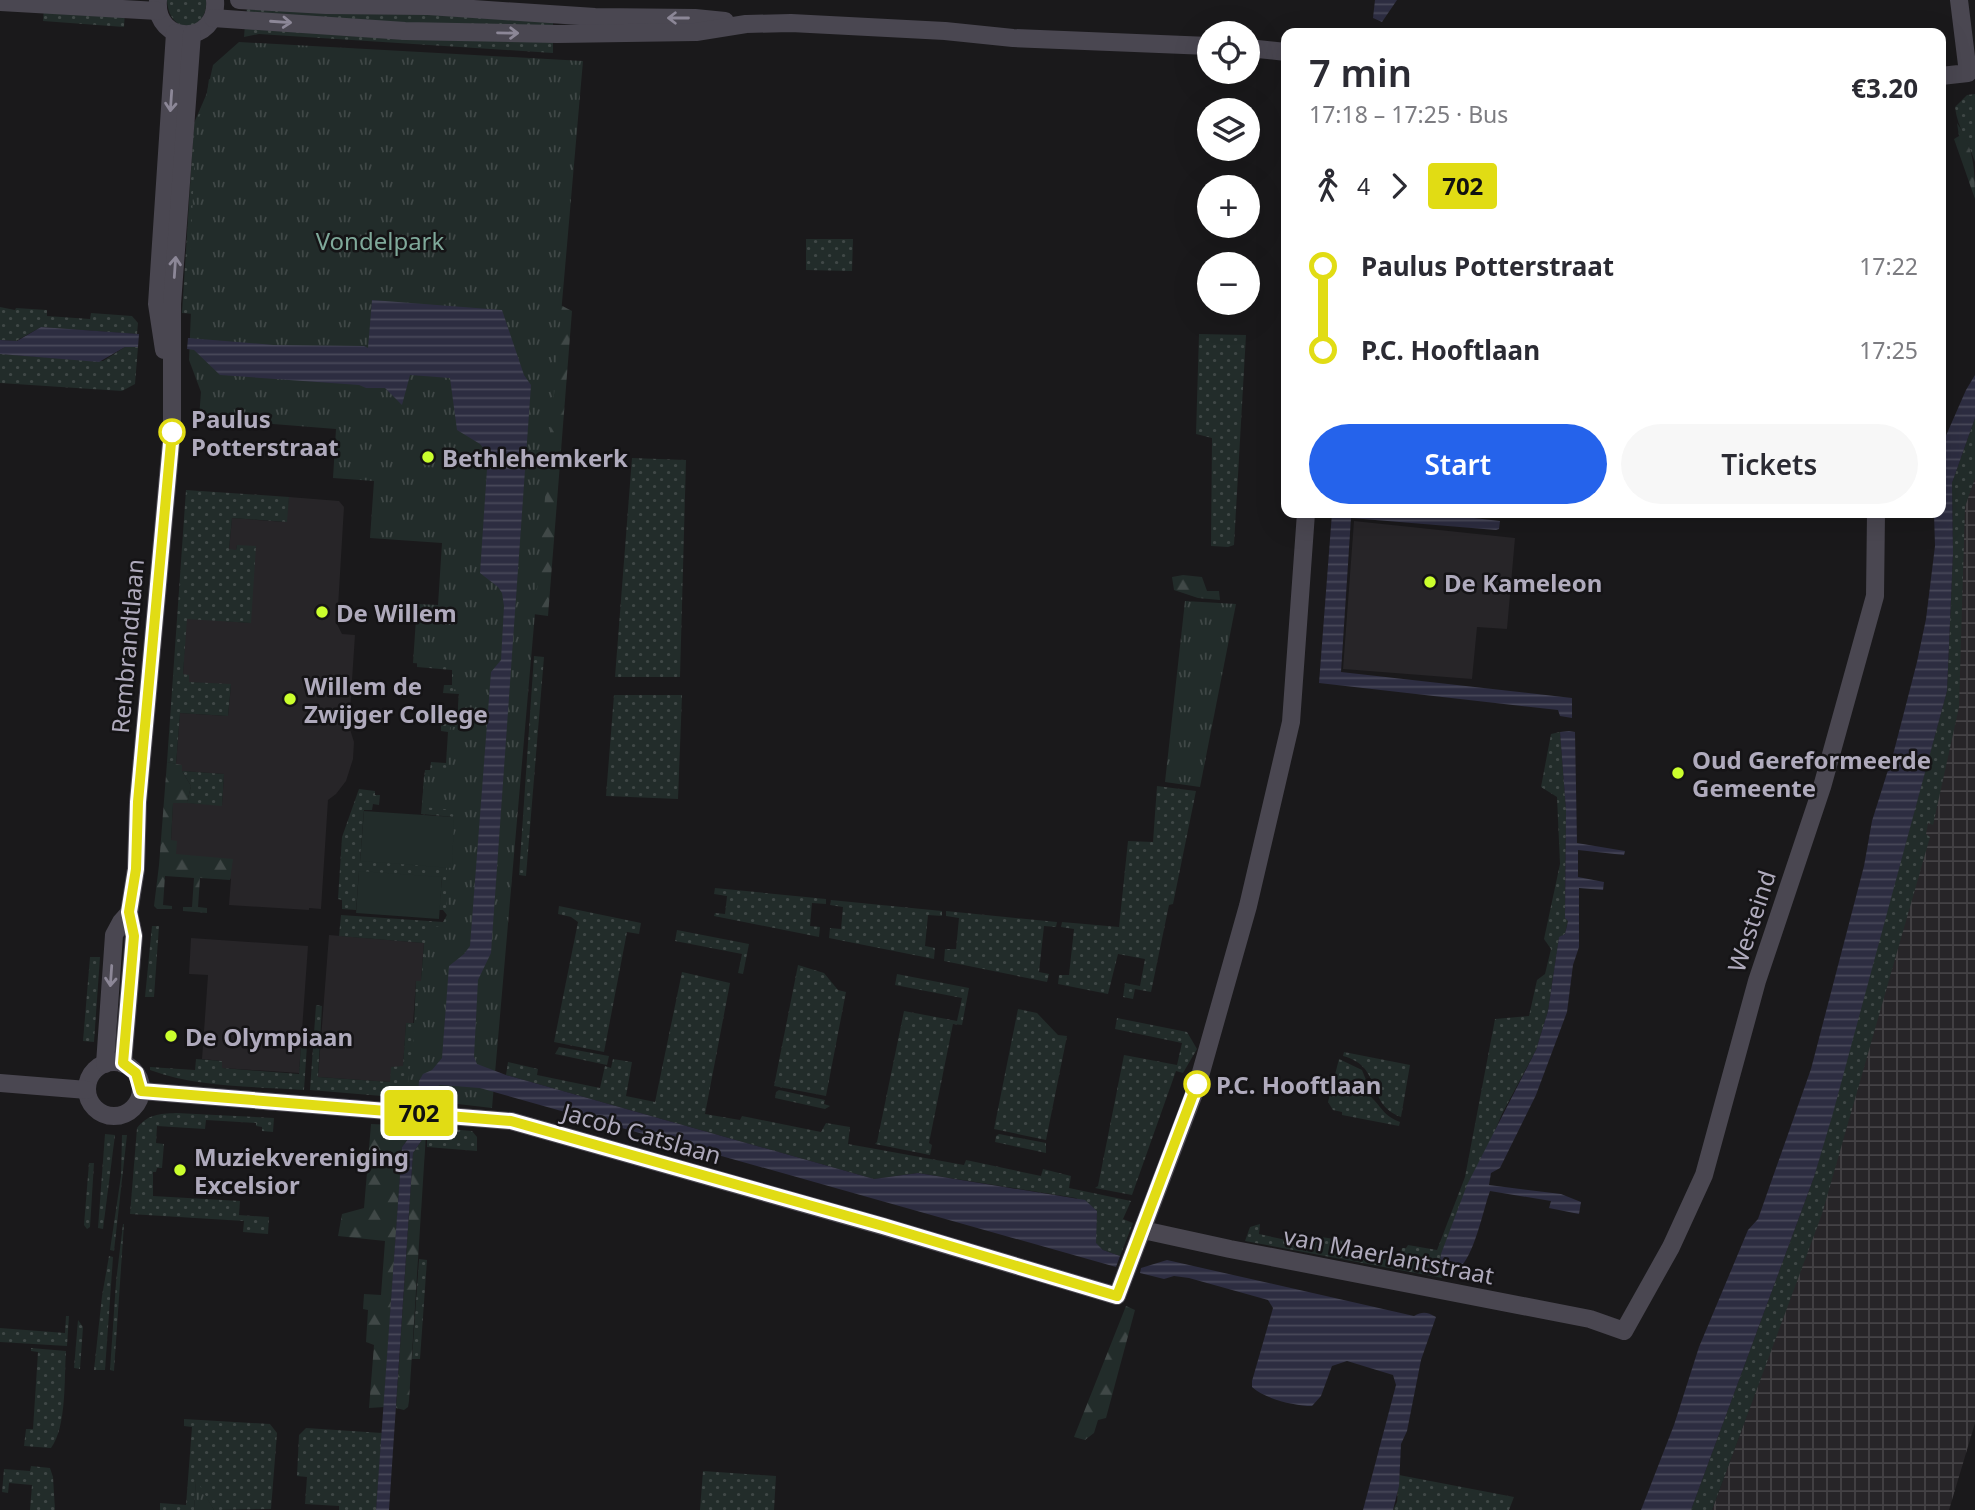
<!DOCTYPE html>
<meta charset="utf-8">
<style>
:root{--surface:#fff;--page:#f7f7f7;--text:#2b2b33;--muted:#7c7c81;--accent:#2563eb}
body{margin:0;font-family:"Noto Sans",sans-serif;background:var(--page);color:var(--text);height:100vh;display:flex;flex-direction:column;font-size:26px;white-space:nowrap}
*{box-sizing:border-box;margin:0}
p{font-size:23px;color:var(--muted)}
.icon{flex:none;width:38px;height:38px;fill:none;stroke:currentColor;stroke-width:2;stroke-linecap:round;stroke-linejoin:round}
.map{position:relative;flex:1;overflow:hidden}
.sheet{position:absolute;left:1281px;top:28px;width:665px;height:490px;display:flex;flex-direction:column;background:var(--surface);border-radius:14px;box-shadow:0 7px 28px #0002}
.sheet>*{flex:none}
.badge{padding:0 14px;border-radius:5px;font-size:24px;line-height:46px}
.buttons{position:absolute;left:1197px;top:21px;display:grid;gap:14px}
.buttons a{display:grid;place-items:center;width:63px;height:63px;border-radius:50%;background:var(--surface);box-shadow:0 7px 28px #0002;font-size:35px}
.map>.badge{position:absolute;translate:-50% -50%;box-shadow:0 0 0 4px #fff}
.legs{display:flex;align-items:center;gap:10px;height:77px;padding:0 28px;font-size:23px}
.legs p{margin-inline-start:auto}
.summary{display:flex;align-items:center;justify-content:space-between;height:119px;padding:0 28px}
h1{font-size:38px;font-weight:600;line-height:52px}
.primary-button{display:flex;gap:14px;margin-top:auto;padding:14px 28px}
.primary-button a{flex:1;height:80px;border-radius:42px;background:var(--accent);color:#fff;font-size:28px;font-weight:600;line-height:80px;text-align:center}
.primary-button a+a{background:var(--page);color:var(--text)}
ul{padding:0 28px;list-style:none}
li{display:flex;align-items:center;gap:24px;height:84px;font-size:26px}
li i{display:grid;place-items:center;width:10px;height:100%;margin:0 9px;background:currentColor}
li i::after{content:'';width:18px;height:18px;margin:-9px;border:5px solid;border-radius:50%;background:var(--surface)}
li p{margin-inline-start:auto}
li:first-child i{background:linear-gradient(#0000 50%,currentColor 0)}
li:last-child i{background:linear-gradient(currentColor 50%,#0000 0)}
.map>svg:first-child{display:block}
</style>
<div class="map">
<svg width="1975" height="1510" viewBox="0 0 1975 1510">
<defs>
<pattern id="industrial-grid" width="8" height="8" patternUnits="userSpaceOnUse" patternTransform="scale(1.75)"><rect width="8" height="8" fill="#272528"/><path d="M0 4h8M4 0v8" fill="none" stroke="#444245"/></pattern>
<pattern id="grass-dots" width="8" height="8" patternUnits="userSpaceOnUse" patternTransform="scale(1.75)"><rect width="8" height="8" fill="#222c2a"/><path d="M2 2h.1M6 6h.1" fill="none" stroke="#404847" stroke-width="1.8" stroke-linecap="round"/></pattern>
<pattern id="forest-firs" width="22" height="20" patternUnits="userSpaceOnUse" patternTransform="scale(1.75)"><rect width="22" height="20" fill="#222c2a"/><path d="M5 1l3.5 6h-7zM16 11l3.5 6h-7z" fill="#404847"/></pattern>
<pattern id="park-tufts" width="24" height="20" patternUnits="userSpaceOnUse" patternTransform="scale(1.75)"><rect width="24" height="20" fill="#222c2a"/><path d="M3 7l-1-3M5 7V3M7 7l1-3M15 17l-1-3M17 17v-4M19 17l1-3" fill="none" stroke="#404847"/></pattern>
<pattern id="water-rules" width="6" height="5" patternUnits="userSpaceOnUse" patternTransform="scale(1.75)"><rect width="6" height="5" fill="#2d2d41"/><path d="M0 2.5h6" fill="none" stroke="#49495a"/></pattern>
</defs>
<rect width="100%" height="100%" fill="#1a191b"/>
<g fill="#272528">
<path d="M289,497L339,501L344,507L337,624L342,634L355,635L349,726L354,742L353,759L346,781L336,794L328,800L321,909L309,908V910L229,905L231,879L176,855L171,841L173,802L222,805L224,774L182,771V765L176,764L180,713L228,716L231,685L188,682L183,675L186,618L250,623L236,545V550H229L232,518L286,522Z"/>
<path d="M1354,521L1515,538L1507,629L1477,627L1472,679L1343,669Z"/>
<path d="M329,935L424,943L421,981H416L413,1025L406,1024L403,1067L390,1082L318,1077Z"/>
<path d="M191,938L308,946L299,1073L222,1068V1061L202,1059L208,975L189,974Z"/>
</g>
<path fill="url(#industrial-grid)" d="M1975,448V1423L1949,1510H1712L1761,1377L1957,698L1958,496Z"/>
<g fill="url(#grass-dots)">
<path d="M167,0H206C209,31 169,38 167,0Z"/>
<path d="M247,4L553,17V30L246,16Z"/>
<path d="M44,8L125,12L124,27L43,21Z"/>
<path d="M245,24L553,37V53L259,34L244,37Z"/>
<path d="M209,79L212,80L194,314L182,313L194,123L207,93Z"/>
<path d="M1975,94V162C1969,143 1957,127 1955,107L1967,95Z"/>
<path d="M806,239H853L852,271L806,270Z"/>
<path d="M0,307L15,310L16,308L47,310V316L90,319L91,313L132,316L138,323L137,334L41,327L16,341L0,340Z"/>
<path d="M1199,334L1246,335L1234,545L1228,547L1211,546L1212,438L1196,434Z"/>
<path d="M125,347H138L135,384L122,391L0,383V354L103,361Z"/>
<path d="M1975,418V478L1965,507L1959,707L1933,825L1928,823L1926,834L1930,837L1822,1214L1712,1510H1691L1814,1177L1947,691L1953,553L1952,483Z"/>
<path d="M632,458L686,460L680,677H615Z"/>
<path d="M186,490L289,497L287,522L232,518L229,549L236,550L237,545L256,546L251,623L187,619L183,674L189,675V682L231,684L228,716L180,713L176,764L167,762Z"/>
<path d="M501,645L418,1099L310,1090L316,1005L322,1006L318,1077L390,1082L391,1067L403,1066L406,1023H414L416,981H421L424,943L339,936L341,915L443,922L447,915L443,910H439L442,878L359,872L356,910L342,909V900L338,899L342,837L359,789L375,791V795H380L379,805L373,804L372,810H364L360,861L454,817L421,814L425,770H430L431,762L446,763L448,732L441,731V724L457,725L459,694L443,693L444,685H452V670L417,667V656Z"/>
<path d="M534,656L544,657L526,876L519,875Z"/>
<path d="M614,695H682L678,799L606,796Z"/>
<path d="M1560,732L1566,810L1565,917L1568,920L1565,934L1559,938L1548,1011L1536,1050L1502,1114L1440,1262L1448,1266L1442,1278L1245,1241L1250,1227L1260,1224L1259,1234L1314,1246L1316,1236L1345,1241L1344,1251L1393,1261L1394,1257H1400L1402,1248H1406L1408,1245L1437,1250L1465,1177L1495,1019L1529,1016L1537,980L1545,974L1551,949L1544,939L1560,864L1557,797L1541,787L1551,734Z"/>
<path d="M182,771L224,774L222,806L187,803L191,786Z"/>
<path d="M1157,786L1196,791L1173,904L1169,905L1151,992L1135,989L1133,999L1123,997L1125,983L1140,986L1145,959L1118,954L1108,994L1058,984L1059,975H1069L1074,929L1061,927L1062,922L1119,927L1128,841L1153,842Z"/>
<path d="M715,888L826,899V904L812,903L810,926L820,927L819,937L714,916L715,913L725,914L727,896L714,894Z"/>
<path d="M831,900L942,911V916L928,915L925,946L935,948L934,959L829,938L830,928L841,929L843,907L830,905Z"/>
<path d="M559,906L641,923L639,934L627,932L604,1052L554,1042L578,922L571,917L558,914Z"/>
<path d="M946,911L1057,922L1056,927L1044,926L1039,972L1049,974L1047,982L944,961L945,949H956L959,918L946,916Z"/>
<path d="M152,926H159L154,997H145Z"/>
<path d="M677,930L749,944L743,974L738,973L742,954L675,941Z"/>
<path d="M90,957H100L94,1042L83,1041Z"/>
<path d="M798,965L824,973L838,990L846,992L826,1096L774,1086Z"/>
<path d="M682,972L730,983L705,1114L740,1120L742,1116L821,1132L826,1123L850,1127L848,1144L964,1165L966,1160L1041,1176L1043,1169L1071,1176L1069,1188L1131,1201L1123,1219L1133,1223L1120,1256L1103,1250L1095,1243L1097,1211L1076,1198L918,1173L874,1179L506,1075L508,1062L538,1069L537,1075L600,1088L605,1066L611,1068L613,1059L632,1062L626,1096L655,1102Z"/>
<path d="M897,974L969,988L962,1025L953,1024L929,1143L932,1145L930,1155L875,1144L877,1142L904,1011L957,1021L962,998L895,985Z"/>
<path d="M1018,1009L1037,1013L1058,1035L1067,1036L1046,1140L994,1129Z"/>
<path d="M1117,1018L1187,1032L1197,1049L1183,1073L1176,1071L1132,1195L1095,1188L1098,1186L1124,1055L1177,1065L1182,1043L1115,1029Z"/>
<path d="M301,1045H307L304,1090C253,1086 199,1088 150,1070V1067L195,1070L196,1059L222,1061V1068L299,1074Z"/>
<path d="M559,1047L609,1056L607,1065L555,1054Z"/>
<path d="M1344,1052L1410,1065L1401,1117C1365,1104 1384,1067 1343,1056Z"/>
<path d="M1339,1059L1362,1070L1366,1080L1363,1087C1365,1094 1370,1095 1374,1100C1383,1110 1386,1117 1400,1122L1399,1126L1342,1115V1112L1333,1110L1328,1102Z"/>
<path d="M779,1090L825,1100L824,1104L830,1106L825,1109L775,1098L776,1092Z"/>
<path d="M176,1113L274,1118L273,1132L262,1131V1127L256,1126V1123L206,1120L205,1129L157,1126L156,1143L164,1144L162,1168H157L156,1172H153V1196L240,1201L239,1215L269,1217L268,1234L243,1232L244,1221L130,1214L137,1128C148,1114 159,1114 176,1113Z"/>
<path d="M427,1127L472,1131L477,1137V1151L427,1147Z"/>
<path d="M105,1134L115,1135L103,1229L98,1228Z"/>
<path d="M999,1134L1046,1143V1153L995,1142L996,1136Z"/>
<path d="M122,1135H127L114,1251L110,1250L121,1176Z"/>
<path d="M89,1163H94L90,1227L87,1229L84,1225Z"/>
<path d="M123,1224H124L114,1371L110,1370L116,1282Z"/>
<path d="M109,1256L113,1257L105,1370H94L102,1296Z"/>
<path d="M419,1259L427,1260L420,1359H412Z"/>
<path d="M66,1316H69L67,1346L0,1342V1328L65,1333Z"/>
<path d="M78,1320L83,1327L80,1369L74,1368Z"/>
<path d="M31,1348L66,1351C64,1377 67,1427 51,1448L24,1446L26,1429H33L38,1352L31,1351Z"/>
<path d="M184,1419L270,1424L277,1433L271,1509L214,1510L196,1481L194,1510H160V1503L186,1505L192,1427L184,1426Z"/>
<path d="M306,1428L382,1433L376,1510H339V1506L305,1504L307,1477L297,1476L299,1435Z"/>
<path d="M31,1466L50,1468L53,1477L55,1510H30L32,1485L9,1483L8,1493L2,1492L4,1469L30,1471Z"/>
<path d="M703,1471L776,1476L774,1510H700Z"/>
<path d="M1399,1475L1514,1497L1509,1510H1393L1397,1502Z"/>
</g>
<g fill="url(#forest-firs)">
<path d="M1957,123C1974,147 1975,170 1975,199L1954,139L1959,136Z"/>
<path d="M545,297L572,311L548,616L533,614Z"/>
<path d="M1183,575L1202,577L1207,591H1219L1220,600L1198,598L1174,590L1172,577Z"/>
<path d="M167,762L182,765V771L191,786L187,803H173L171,840L177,841L176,854L233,859L230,880L200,878L198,907L207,908V913L183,911V907H192L194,878L165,876L163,905L172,906V909H157L154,906L159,865Z"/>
<path d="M371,1124L415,1126V1130L402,1147L384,1407L369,1408L374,1345L366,1342L368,1310L363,1309L364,1294L381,1295L385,1241L338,1236L342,1214L364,1208Z"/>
<path d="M426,1134L409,1401L408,1407L404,1410L396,1408L413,1153Z"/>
<path d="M1126,1306L1135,1310L1106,1418L1098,1420L1094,1433L1085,1440L1074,1437Z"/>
</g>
<g fill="url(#park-tufts)">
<path d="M239,42L583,61L492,1108L406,1098L428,929L447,924L446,866H451L455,810L422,807L424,776L433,777V767L448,768L450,727H457L459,692L454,691L456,666L413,663L417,604L438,605L442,543L370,538L374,481L333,478L336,429L199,418L201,392L189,360L191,311L188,310L196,124L204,106L213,65Z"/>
<path d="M1185,601L1236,604L1200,787L1165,782Z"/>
<path d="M196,1479L214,1510H194Z"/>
</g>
<g fill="#222c2a">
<path d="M364,811L454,817L452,868L360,861Z"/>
<path d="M359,871L442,877L439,919L356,913Z"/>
</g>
<g fill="url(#water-rules)">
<path d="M1375,0H1397L1382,22L1373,18Z"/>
<path d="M372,300L502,310L524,375L531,385L491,953L478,980L474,1057L477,1064L506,1075L874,1179L918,1173L1085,1200L1097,1211L1096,1243L1103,1250L1120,1256L1116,1267L480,1088L440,1085L433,1089L426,1134L413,1153L389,1510H376L402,1147L415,1130L419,1081L423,1074L432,1070L442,1058L449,966L464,954L470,946L491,672L501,660L504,606L502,593L498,587L480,573L488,454L480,444L457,430L450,378L410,375L402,405L385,388H366L359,385L220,375L194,350L187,349L188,338L274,345L364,346L368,348Z"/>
<path d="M41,327L139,334L138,347H125L99,362L0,354V340L17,341Z"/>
<path d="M1975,375V418L1952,483L1953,553L1947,691L1833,1113L1814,1177L1691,1510H1641L1674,1425L1699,1347L1748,1230L1758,1219L1811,1069L1864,866L1872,821L1894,751L1917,662L1926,619L1935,546L1934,513H1941V447L1966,390Z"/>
<path d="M1332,513H1430L1500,521L1499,529L1496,530L1351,518L1341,672L1572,698V718L1560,716L1558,710L1319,683Z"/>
<path d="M1569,731L1575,732L1577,843L1625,851L1624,855L1578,850V877L1604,882L1603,890L1579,888V947L1573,965L1567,1012L1536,1095L1500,1168L1491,1173L1489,1185L1561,1194L1581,1202L1579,1214L1549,1208L1551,1201L1490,1191C1483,1210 1474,1258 1458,1269L1440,1262L1441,1254L1467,1185L1536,1050L1548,1011L1559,937L1565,934L1568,921L1565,918L1566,810L1560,732Z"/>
<path d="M1167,1260L1414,1316C1423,1311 1427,1312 1436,1317L1421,1360L1407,1431L1401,1444L1399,1486L1393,1510H1363L1396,1385L1393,1375L1347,1361L1332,1366L1321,1396L1312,1406C1295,1406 1265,1399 1252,1387V1381L1273,1308L1268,1300L1189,1278L1174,1276L1164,1279L1140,1273L1141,1268Z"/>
</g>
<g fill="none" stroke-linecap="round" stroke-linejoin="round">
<g stroke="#4a4751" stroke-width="18">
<path d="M158,0C154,46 219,45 215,0"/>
<path d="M239,0L326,5L428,6L595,17L695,18L725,21"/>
<path d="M0,2L158,11"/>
<path d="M213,18L405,31L557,34L696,32L746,24L791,23L945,31L1013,38L1209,46"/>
<path d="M1248,48L1286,52"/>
<path d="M1941,76L1968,73L1959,0"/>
<path d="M164,350L157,304L175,33"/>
<circle cx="114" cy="1089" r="27"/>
<path d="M105,1064L114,935L121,922L129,913"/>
<path d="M123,1064L134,936L129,913L136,869L138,802L172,432V304L192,34"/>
<path d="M0,1083L87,1090"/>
<path d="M141,1091L511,1121L882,1226L1117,1296L1198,1083L1248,906L1291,722L1306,513"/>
<path d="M1143,1230L1230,1249L1590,1319L1624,1331L1671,1247L1704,1175L1757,981L1822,787L1875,596L1876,513"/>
</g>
</g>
<defs><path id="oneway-shaft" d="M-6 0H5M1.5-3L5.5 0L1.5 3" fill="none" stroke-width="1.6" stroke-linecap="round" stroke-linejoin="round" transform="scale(1.75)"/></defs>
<g stroke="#8c8797">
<use href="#oneway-shaft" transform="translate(678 18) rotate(-180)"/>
<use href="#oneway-shaft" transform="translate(281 22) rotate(4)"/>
<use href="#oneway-shaft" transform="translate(508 33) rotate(1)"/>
<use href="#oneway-shaft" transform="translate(171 101) rotate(94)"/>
<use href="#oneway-shaft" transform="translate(175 267) rotate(-86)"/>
<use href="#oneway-shaft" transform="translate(111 976) rotate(94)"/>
</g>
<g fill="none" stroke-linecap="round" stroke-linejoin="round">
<defs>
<path id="line-1" d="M172,432L138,802L136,869L129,912L134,936L123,1063L136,1073L141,1091L511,1121L883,1226L1117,1296L1197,1084"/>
</defs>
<use href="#line-1" stroke="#fff" stroke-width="16"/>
<use href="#line-1" stroke="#e1dc14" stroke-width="10"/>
</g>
<g fill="#fff" stroke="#e1dc14" stroke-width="3.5">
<circle cx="172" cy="432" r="12"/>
<circle cx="1197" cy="1084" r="12"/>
</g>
<g fill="#cbff2d" stroke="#151416" stroke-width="2.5">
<circle cx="428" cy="457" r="7"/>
<circle cx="1430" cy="582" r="7"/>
<circle cx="322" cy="612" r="7"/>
<circle cx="290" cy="699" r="7"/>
<circle cx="1678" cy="773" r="7"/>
<circle cx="171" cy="1036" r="7"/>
<circle cx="180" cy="1170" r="7"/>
</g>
<g text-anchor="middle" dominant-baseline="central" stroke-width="5" stroke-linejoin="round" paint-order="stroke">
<g font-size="24" fill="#7fa99a" stroke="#151416">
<text x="380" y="240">Vondelpark</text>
</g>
<g font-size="24" font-weight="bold" fill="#afaabc" stroke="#151416" text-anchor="start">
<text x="191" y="418">Paulus<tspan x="191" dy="28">Potterstraat</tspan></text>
<text x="1216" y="1084">P.C. Hooftlaan</text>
</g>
<g font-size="24" font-weight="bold" fill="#afaabc" stroke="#151416" text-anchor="start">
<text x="442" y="457">Bethlehemkerk</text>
<text x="1444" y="582">De Kameleon</text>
<text x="336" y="612">De Willem</text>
<text x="304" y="685">Willem de<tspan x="304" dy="28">Zwijger College</tspan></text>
<text x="1692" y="759">Oud Gereformeerde<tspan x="1692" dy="28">Gemeente</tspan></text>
<text x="185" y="1036">De Olympiaan</text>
<text x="194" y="1156">Muziekvereniging<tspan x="194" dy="28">Excelsior</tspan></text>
</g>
<g font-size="24" fill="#afaabc" stroke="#151416">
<text transform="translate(127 646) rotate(-85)">Rembrandtlaan</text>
<text transform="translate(1751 921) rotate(-72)">Westeind</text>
<text transform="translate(642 1133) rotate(16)">Jacob Catslaan</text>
<text transform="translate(1389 1255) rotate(11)">van Maerlantstraat</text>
</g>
</g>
</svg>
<div class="buttons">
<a><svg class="icon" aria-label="locate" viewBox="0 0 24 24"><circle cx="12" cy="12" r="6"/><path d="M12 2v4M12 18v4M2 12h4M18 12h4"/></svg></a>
<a><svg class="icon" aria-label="layers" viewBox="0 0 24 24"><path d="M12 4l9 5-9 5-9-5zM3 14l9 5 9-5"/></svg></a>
<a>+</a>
<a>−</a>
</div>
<b class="badge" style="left:419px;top:1113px;background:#e1dc14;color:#111">702</b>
<section class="sheet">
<div class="summary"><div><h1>7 min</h1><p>17:18 – 17:25 · Bus</p></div><b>€3.20</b></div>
<div class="legs"><svg class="icon" aria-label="walk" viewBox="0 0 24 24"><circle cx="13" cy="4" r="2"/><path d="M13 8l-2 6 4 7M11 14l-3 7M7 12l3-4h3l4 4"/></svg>4<svg class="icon" aria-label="forward" viewBox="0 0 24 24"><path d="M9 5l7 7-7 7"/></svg><b class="badge" style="background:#e1dc14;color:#111">702</b></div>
<ul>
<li><i style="color:#e1dc14"></i><b>Paulus Potterstraat</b><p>17:22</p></li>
<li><i style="color:#e1dc14"></i><b>P.C. Hooftlaan</b><p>17:25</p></li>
</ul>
<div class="primary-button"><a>Start</a><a>Tickets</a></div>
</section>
</div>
